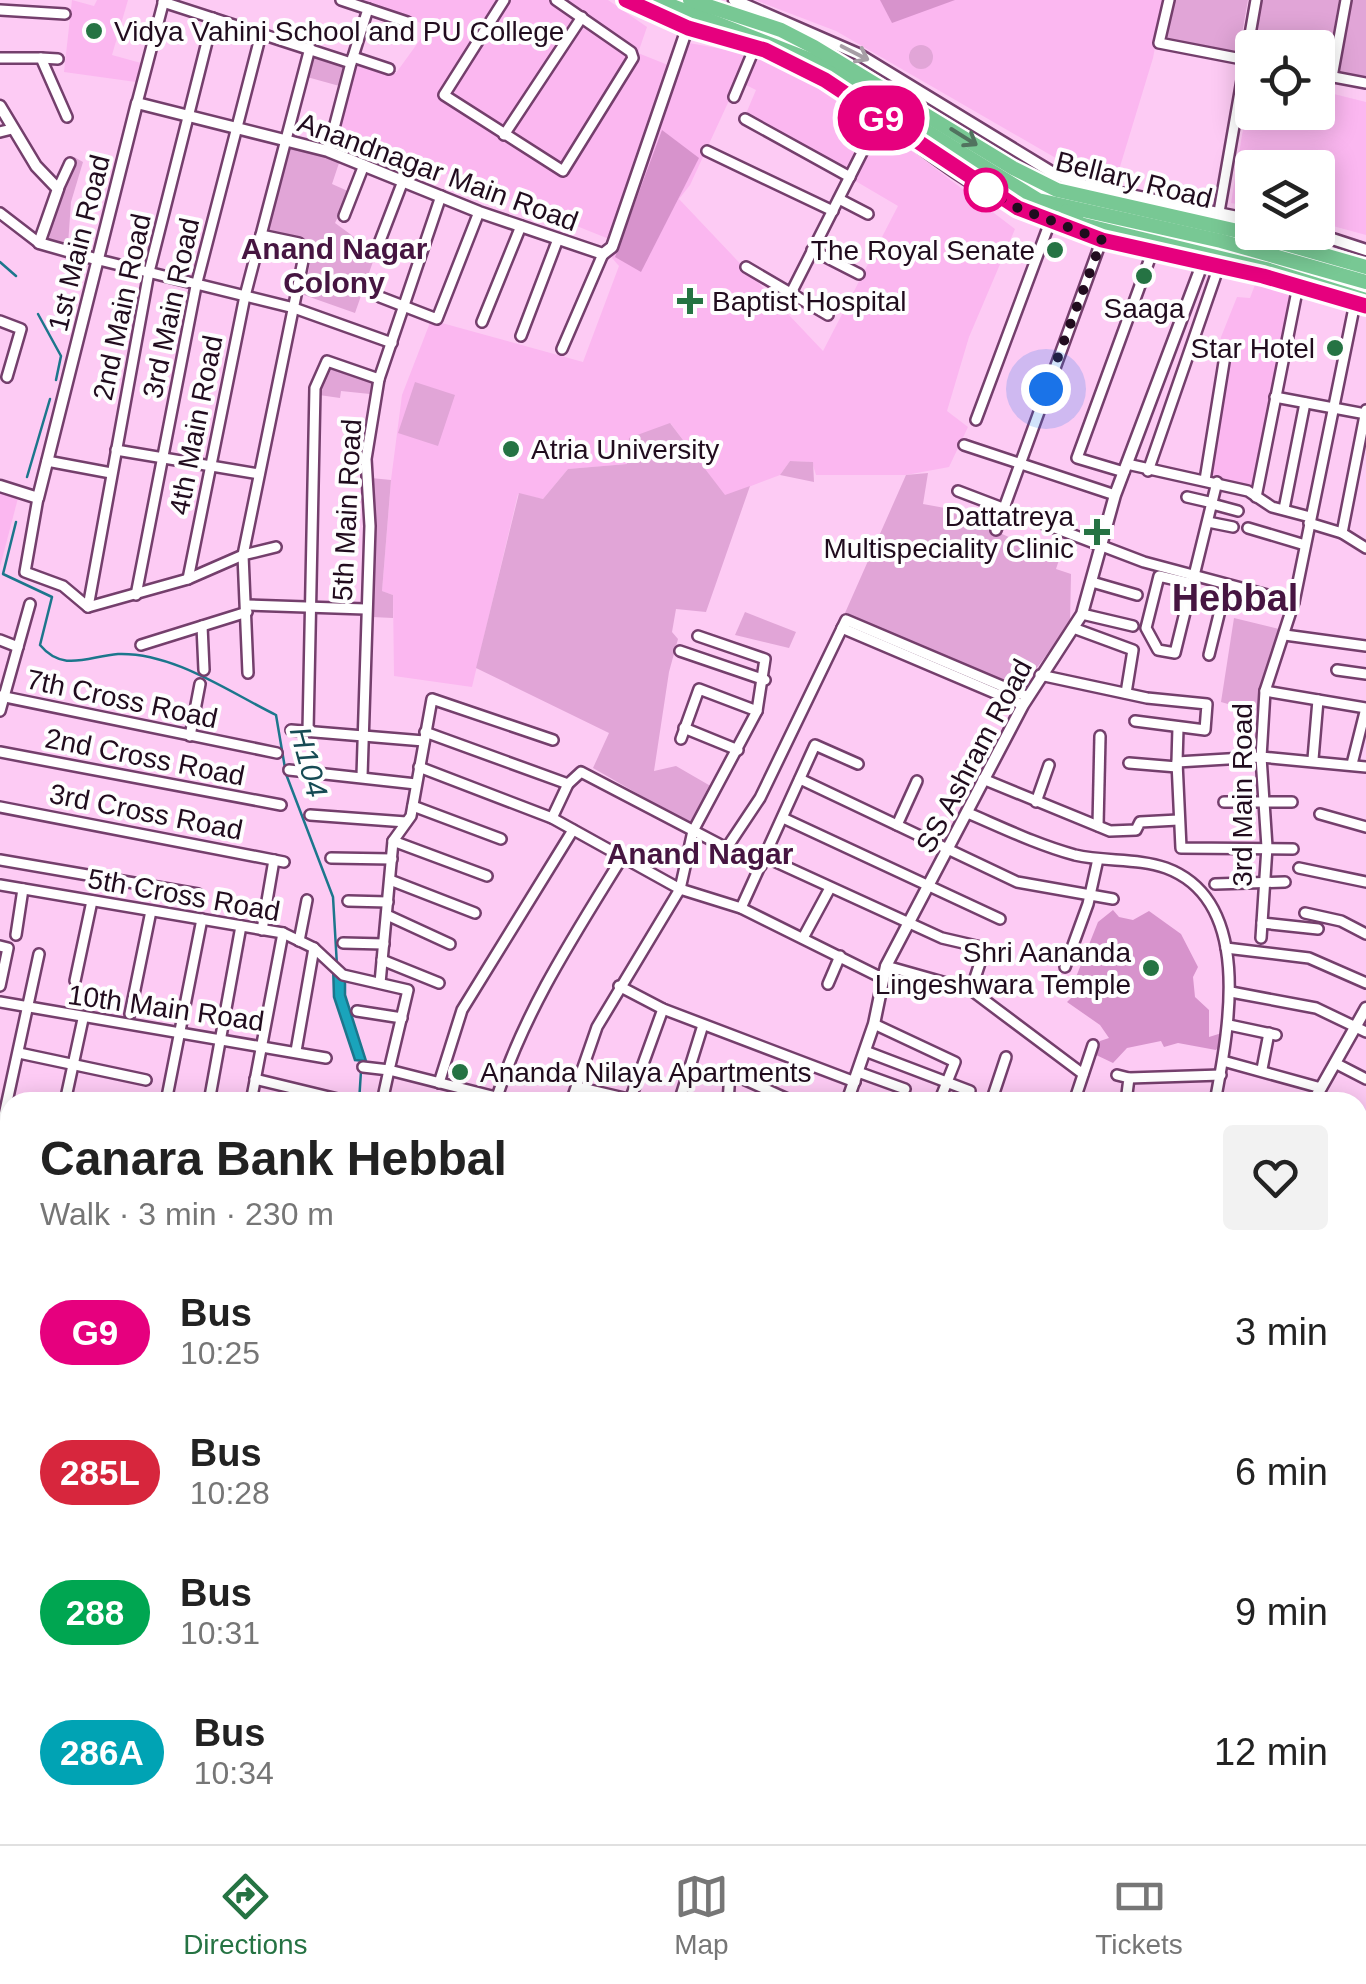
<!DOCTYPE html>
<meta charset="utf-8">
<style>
:root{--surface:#fff;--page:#f2f2f2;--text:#222;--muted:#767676;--line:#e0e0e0;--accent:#257343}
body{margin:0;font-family:Helvetica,sans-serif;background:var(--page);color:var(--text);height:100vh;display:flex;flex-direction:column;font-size:38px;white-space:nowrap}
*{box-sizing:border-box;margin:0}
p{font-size:32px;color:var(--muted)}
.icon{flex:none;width:55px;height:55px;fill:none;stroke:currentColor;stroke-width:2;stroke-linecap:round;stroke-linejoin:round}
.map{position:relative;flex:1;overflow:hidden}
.side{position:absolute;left:0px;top:1092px;width:1368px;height:752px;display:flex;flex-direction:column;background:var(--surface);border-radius:30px 30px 0 0;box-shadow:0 5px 25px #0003}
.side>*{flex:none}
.badge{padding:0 20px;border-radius:32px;font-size:35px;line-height:65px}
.controls{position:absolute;left:1235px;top:30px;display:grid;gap:20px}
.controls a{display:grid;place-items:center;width:100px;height:100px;border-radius:10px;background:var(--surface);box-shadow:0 5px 25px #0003;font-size:50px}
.you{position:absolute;width:50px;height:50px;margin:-25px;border:8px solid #fff;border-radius:50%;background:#1a73e8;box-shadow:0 0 0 15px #1a73e833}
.map>.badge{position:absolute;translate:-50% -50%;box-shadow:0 0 0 5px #fff}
.round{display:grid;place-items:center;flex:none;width:105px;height:105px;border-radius:10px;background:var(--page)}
.summary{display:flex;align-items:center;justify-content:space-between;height:170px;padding:0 40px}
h1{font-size:48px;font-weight:600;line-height:75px}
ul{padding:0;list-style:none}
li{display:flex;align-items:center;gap:30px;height:140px;padding:0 40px}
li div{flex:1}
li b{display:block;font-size:38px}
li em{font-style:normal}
li .badge{min-width:110px;font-weight:700;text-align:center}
.dock{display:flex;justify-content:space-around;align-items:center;height:140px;border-top:2px solid var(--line);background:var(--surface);font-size:28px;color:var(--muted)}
.dock a{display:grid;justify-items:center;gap:5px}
.dock .current{color:var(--accent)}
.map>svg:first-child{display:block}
</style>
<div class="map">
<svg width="1366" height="1844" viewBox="0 0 1366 1844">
<rect width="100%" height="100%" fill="#fdcbf4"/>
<g fill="#fbb7f0" fill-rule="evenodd">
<path d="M72,0L94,6L97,0H128L112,55L141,63L136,82L64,72Z"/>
<path d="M352,0H608L647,27L638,53L668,65L609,239L340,131L358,62L396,73L430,26Z"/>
<path d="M755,0H1164L1153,58L1115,183L1092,179L836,31Z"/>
<path d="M689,43L750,54L821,87L869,118L1015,229L969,337L947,411L968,427L949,467L906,475H816L812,462L790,461L780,475L725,496L671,424L627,464L568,469L543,499L518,494L472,687L394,676L393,595L382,591L391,480L402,395L431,320L583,362L619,266L612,258ZM738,81L756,90L745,116L898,206L823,351L679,199L690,185Z"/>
<path d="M1252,74V112H1318V90L1366,102V235L1318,222V168H1252V207L1231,203Z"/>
<path d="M1256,282L1294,291L1255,488L1209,476L1226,353L1219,352L1221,337L1237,297L1250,298Z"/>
<path d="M0,492L18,498L0,567Z"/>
</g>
<g fill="#e1a5d7">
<path d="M1174,0H1248L1238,57L1164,42Z"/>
<path d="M1259,0H1339L1326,72L1318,70V48H1252V59L1249,58Z"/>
<path d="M1351,0H1366V79L1337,73Z"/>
<circle cx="921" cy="57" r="12"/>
<path d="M314,53L348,65L343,87L307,77Z"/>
<path d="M290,145L340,160L332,184L350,192L335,223L376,253L355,313L304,295L314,242L268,233Z"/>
<path d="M74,157L83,162L71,202L68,245L45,239Z"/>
<path d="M330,367L373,381L370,394L341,391L340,398L319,395Z"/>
<path d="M415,382L455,395L438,446L398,433Z"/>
<path d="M670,423L725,495L750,486L706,612L676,609L672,632L678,639L669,672L654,771L676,766L714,788L692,825L593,768L609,733L476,668L519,493L543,499L568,469L627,464L629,438Z"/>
<path d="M790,461L813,462L814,482L780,475Z"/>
<path d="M928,473L923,504L945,508L1059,560L1056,569L1071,574L1070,623L1022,688L845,613L906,475Z"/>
<path d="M371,478L391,480L382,591L393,595V618L372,617L375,526Z"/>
<path d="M745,612L796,632L789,648L735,635Z"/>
<path d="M1234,618L1279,629L1256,712L1221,702Z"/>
<path d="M773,1835H828L827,1844H792Z"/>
</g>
<g fill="#d793cc">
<path d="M880,0H955L892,23Z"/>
<path d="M662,130L699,158L641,272L615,257Z"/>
<path d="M1113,910L1119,917L1133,920L1149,911L1181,934L1198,967L1193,977L1195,997L1209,1010V1037L1225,1032V1040L1216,1050L1178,1043L1164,1047L1161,1041L1127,1048L1113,1063L1092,1053L1100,1041L1109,1038L1100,1025L1067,1002L1080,989L1076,977L1098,922Z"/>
</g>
<path fill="#1aa4bb" stroke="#1c768c" stroke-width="2.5" d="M333,964L345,977V995L366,1061L355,1060L334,997Z"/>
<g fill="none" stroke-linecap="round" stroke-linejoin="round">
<g stroke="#1c768c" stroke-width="2.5">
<path d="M0,262L16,276"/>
<path d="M38,314L61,356L56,380"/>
<path d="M27,477L50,399"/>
<path d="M16,522L3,574L52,597L40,645C63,673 89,656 118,654C173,652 229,692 276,715L286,774L333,897L337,966"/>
<path d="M359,1102L361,1071"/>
<path d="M0,1468L10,1481"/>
</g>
<defs>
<g id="minor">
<path d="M504,0L444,95L563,171L633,58L631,52L556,0"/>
<path d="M1169,0L1159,43L1252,61"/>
<path d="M163,2L351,63L368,9L341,0"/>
<path d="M368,9L407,22"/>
<path d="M0,10L65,14"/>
<path d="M353,57L389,69"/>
<path d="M0,58H41L67,117"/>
<path d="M41,58L58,59"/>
<path d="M1318,74L1366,83"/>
<path d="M1332,77L1346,0"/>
<path d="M734,97L755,47"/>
<path d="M137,103L164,0"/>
<path d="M745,119L850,177"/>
<path d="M0,132L12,129"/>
<path d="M504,135L582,17"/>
<path d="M328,151L351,63"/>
<path d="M707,151L833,211"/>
<path d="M58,189L70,163"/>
<path d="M839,199L868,214"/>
<path d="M1219,212L1256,0"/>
<path d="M0,213L39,243"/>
<path d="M344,216L364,165"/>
<path d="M378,246L403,181"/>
<path d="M812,250L859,274"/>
<path d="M99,260L294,308L392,343"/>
<path d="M746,267L828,315"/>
<path d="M792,291L880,117"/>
<path d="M380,297L437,319L479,212"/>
<path d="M0,321L21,329L7,377"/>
<path d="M482,322L521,226"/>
<path d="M521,336L558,239"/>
<path d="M562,349L603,254"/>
<path d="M1275,397L1366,414"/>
<path d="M976,420L1050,222"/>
<path d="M964,445L1115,495"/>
<path d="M116,450L259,474"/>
<path d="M47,461L111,473"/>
<path d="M1127,464L1248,491L1272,507L1310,517"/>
<path d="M1148,471L1219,266"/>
<path d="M1124,472L1077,458L1153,250"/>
<path d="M1205,480L1225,356"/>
<path d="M958,491L1144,562L1294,602"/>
<path d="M1187,497L1213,503"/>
<path d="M1256,497L1298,286"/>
<path d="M38,498L25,572L63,586L88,607L188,579L243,555L305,251L299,243L261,235"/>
<path d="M1212,504L1238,511"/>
<path d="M1284,509L1305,403"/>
<path d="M1208,522L1233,527"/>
<path d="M1309,523L1342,533L1366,548"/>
<path d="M1248,528L1305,545"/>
<path d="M996,530L1102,239"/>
<path d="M1342,533L1366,410"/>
<path d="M188,579L245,296L310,48"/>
<path d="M1092,582L1137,595"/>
<path d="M1193,584L1159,576L1146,628L1158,650L1175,653L1217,482"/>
<path d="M136,595L196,286L261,34"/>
<path d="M246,605L365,609"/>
<path d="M88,607L149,272L213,18"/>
<path d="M1082,614L1133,626"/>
<path d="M202,626L204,670"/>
<path d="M842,628L1023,705"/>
<path d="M1076,629L1133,650L1126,693"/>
<path d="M1285,635L1366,646"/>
<path d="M0,640L18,647"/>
<path d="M141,645L247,612"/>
<path d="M680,651L765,680"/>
<path d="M1209,655L1226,586"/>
<path d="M1337,670L1366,674"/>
<path d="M248,673L243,555L276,547"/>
<path d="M1040,675L1147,698L1207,704L1205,730L1135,721"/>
<path d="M1265,691L1366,708L1352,764"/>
<path d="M0,696L277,753"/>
<path d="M0,711L30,604"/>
<path d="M684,728L738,750"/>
<path d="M291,730L424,741"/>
<path d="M308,731L315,388L327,361L379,379"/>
<path d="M425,732L568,784"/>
<path d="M190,736L200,684"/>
<path d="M681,739L699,689L757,711"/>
<path d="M0,752L281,805"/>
<path d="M1313,759L1318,700"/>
<path d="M1177,762L1178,728"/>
<path d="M1129,763L1177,767"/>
<path d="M419,767L552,818L680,889L741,908L882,978"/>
<path d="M289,770L416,784"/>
<path d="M362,776L370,526L366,459L379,379L441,196"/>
<path d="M800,779L1017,882L1113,899"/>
<path d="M983,779L1110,831L1136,830L1140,822L1178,820"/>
<path d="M1036,802L1049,765"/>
<path d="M1224,802H1292"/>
<path d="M413,806L501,839"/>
<path d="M0,807L284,862"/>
<path d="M968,813C1003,828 1038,845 1075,855C1105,862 1138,858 1166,868C1255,901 1228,1032 1215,1102"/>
<path d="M1320,814L1366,827"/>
<path d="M310,815L406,822"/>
<path d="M552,818L568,784L581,772L761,866"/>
<path d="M783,818L1000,919"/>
<path d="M897,825L917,781"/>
<path d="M1098,826L1100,736"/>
<path d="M393,841L487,876"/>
<path d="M726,849L760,798L846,620L1028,697"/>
<path d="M1293,849L1181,848L1177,762L1261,757L1366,767"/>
<path d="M765,857L942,938L985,948L971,990"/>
<path d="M331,858L392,859"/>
<path d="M0,860L198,894"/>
<path d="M1299,868L1366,882"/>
<path d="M390,880L475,913"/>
<path d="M1215,884L1285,882"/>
<path d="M0,885L283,933L314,948L343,975L408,990L389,1070L515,1102"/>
<path d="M348,901L388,902"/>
<path d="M741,908L815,745L858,764"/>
<path d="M1305,913L1341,921L1366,934"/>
<path d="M387,915L450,944"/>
<path d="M1262,923L1318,929"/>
<path d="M262,930L274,860"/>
<path d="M16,935L23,889"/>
<path d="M803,938L830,888"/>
<path d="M1261,938L1267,847L1261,757L1265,691L1294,602L1355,303"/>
<path d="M299,941L307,900"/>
<path d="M343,943L384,944"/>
<path d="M0,946L8,948L0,986"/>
<path d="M1226,948L1309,958L1366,983"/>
<path d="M382,960L439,983"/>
<path d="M886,966L971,990L1083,1074"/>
<path d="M1065,967L1088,904L1098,859"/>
<path d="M75,981L92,901"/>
<path d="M380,983L393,841L411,816L432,699L553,740"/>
<path d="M828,984L840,956"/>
<path d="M619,986L663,1009L855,1082"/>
<path d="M1231,992L1316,1008L1366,1032"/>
<path d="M0,1002L326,1058"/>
<path d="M357,1011L402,1018"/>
<path d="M130,1014L151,911"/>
<path d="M874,1024L955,1062L939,1102"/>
<path d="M1229,1025L1276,1035"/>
<path d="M296,1051L314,948"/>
<path d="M865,1051L970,1091L967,1102"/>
<path d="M19,1053L146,1080"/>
<path d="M1223,1061L1321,1088"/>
<path d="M1335,1063L1366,1079"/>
<path d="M363,1067L389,1070L382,1102"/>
<path d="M1262,1069L1269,1033"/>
<path d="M858,1072L905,1089"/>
<path d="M1117,1075L1129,1078L1126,1102"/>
<path d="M1129,1078L1221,1075"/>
<path d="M255,1079L346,1101"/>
<path d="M439,1083L462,1010L573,830"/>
<path d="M577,1087L641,1102"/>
<path d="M497,1097C525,1010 575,934 623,856"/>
<path d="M630,1100L663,1009"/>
<path d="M65,1102L83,1019"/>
<path d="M166,1102L202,919"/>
<path d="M209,1102L241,926"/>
<path d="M251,1102L283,933"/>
<path d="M571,1102L597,1027L680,889L693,831L757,711L765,659L698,636"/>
<path d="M679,1102L703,1025"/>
<path d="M728,1102L730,1073L794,1102"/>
<path d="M991,1102L1006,1057"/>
<path d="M1074,1102L1093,1045"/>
<path d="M0,1134L39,954"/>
<path d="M1358,1284L1366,1292"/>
<path d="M0,1311L10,1315"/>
<path d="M1358,1338L1366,1340"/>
<path d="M0,1340L10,1318"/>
<path d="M0,1356L10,1360"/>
<path d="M1358,1377L1366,1379"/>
<path d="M0,1396L10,1400"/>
<path d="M0,1438L10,1418"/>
<path d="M1363,1480L1359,1534H1366"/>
<path d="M0,1523L10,1504"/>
<path d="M1358,1552L1359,1534"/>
<path d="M0,1588L10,1592"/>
<path d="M0,1631L10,1634"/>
<path d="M1358,1662L1366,1663"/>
<path d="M0,1684L10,1689"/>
<path d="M0,1731L10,1702"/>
<path d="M0,1757L10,1761"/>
<path d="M1358,1798L1366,1800"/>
<path d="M173,1835L191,1844"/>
<path d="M294,1835L320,1844"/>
<path d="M413,1835L438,1844"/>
<path d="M754,1835L773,1844"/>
<path d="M1044,1835L1045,1844"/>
<path d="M1079,1835V1844"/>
<path d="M1119,1835L1120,1844"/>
<path d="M1261,1835L1293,1844"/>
<path d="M26,1836V1835"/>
<path d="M163,1844L168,1835"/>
<path d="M224,1844L227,1835"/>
<path d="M342,1844L344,1835"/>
<path d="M543,1844L545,1835"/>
<path d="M642,1844L645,1835"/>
<path d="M686,1844L689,1835"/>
<path d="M716,1844L719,1835"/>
<path d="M855,1844V1835"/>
<path d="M886,1844L908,1835"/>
<path d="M1147,1844L1200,1836"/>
<path d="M1300,1844L1302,1835"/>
</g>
<g id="tertiary">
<path d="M626,0C678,32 741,38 795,64C875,103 938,171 1018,209C1107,250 1209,263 1303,287"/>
<path d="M734,0L858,54L1053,173L1086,186L1252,220"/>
<path d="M0,106L36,166L58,189L39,243L99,260"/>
<path d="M1311,232L1366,250"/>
<path d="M0,486L38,498L137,103L328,151L479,212L603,254L612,247L691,17"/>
<path d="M847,1102L874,1024L886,966L1023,705L1082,614L1115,495L1203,262"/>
<path d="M1313,1102L1366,1008"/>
<path d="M0,1218L10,1220"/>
<path d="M0,1586L10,1567"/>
<path d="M1200,1835L1202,1844"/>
<path d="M585,1844L587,1835"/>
</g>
<g id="trunk">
<path d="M657,0L813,61L1038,200L1221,241L1366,282"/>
<path d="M690,0L781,30L814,47L1013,168L1057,190L1251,234L1366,267"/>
<path d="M1067,211L1080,224L1266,269L1366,300"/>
</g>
</defs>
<use href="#minor" stroke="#743f6c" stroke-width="14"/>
<use href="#tertiary" stroke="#743f6c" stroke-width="15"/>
<use href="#trunk" stroke="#fff" stroke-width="19"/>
<use href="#minor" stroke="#fff" stroke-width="9"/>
<use href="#tertiary" stroke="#fff" stroke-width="10"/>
<use href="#trunk" stroke="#78c894" stroke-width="14"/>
</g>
<defs><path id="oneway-shaft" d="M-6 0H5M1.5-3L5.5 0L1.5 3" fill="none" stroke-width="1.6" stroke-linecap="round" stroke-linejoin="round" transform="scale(2.5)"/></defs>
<use stroke="#a69ea5" href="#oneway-shaft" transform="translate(855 53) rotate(27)"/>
<use stroke="#51735f" href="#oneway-shaft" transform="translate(964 137) rotate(32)"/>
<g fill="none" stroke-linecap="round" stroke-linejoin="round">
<defs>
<path id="line" d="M626,0L688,28L765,50L825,80L1018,208L1102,240L1263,276L1366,306"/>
</defs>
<use href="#line" stroke="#fff" stroke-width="22"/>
<use href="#line" stroke="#e6007e" stroke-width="15"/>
<path stroke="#210c1e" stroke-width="10" stroke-dasharray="0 18" d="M986,190L1018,208L1102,240L1046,389"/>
</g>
<g fill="#257343" stroke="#fefefe" stroke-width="4">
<circle cx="94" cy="31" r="10"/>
<circle cx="1055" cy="250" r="10"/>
<circle cx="1144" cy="276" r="10"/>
<path d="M685 286h10v10h10v10h-10v10h-10v-10h-10v-10h10z"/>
<circle cx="1335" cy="348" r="10"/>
<circle cx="511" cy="449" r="10"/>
<path d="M1092 517h10v10h10v10h-10v10h-10v-10h-10v-10h10z"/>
<circle cx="1151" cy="968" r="10"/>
<circle cx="460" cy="1072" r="10"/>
</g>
<circle fill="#fff" stroke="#e6007e" stroke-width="5" cx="986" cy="190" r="20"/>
<g text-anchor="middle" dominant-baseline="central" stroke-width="8" stroke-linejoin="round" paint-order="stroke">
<g font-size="28" fill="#210c1e" stroke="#fefefe" text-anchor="start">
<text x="114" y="31">Vidya Vahini School and PU College</text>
<text x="1035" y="250" text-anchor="end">The Royal Senate</text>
<text x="712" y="301">Baptist Hospital</text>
<text x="1144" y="308" text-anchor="middle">Saaga</text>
<text x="1315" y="348" text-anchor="end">Star Hotel</text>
<text x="531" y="449">Atria University</text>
<text x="1074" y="516" text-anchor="end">Dattatreya<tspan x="1074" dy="32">Multispeciality Clinic</tspan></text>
<text x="1131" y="952" text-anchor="end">Shri Aananda<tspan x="1131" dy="32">Lingeshwara Temple</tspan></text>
<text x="480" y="1072">Ananda Nilaya Apartments</text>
</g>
<g font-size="28" fill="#210c1e" stroke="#fefefe">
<text transform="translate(438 172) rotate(20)">Anandnagar Main Road</text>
<text transform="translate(1134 180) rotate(14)">Bellary Road</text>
<text transform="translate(79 243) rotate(-76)">1st Main Road</text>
<text transform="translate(122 307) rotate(-78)">2nd Main Road</text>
<text transform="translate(171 308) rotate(-78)">3rd Main Road</text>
<text transform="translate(196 425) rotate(-79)">4th Main Road</text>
<text transform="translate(347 510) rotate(-87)">5th Main Road</text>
<text transform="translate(122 699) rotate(12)">7th Cross Road</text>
<text transform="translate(974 756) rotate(-62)">SS Ashram Road</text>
<text transform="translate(145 757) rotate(11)">2nd Cross Road</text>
<text transform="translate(1242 795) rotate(-90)">3rd Main Road</text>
<text transform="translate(146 812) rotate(11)">3rd Cross Road</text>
<text transform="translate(184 895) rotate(10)">5th Cross Road</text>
<text transform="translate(166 1008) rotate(8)">10th Main Road</text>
</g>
<g font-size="30" font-weight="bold" fill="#461541" stroke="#fefefe">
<text x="334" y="248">Anand Nagar<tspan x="334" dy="34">Colony</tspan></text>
<text x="700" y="853">Anand Nagar</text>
</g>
<g font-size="30" font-style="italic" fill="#164b54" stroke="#fefefe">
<text transform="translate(309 762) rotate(75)">H104</text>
</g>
<g font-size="38" font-weight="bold" fill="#461541" stroke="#fefefe">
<text x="1235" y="598">Hebbal</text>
</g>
</g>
</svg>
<div class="controls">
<a><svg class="icon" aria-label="locate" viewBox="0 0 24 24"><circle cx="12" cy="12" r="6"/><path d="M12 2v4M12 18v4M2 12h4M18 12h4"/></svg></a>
<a><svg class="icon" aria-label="layers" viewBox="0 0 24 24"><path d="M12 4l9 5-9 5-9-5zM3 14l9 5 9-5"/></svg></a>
</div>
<div class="you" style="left:1046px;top:389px"></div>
<b class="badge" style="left:881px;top:118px;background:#e6007e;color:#fff">G9</b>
<section class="side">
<div class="summary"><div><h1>Canara Bank Hebbal</h1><p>Walk · 3 min · 230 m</p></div><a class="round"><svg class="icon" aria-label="heart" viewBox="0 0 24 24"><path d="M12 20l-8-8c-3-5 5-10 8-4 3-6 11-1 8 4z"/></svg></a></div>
<ul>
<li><span class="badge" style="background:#e6007e;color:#fff">G9</span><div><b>Bus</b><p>10:25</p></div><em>3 min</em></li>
<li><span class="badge" style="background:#d7263d;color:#fff">285L</span><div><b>Bus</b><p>10:28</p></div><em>6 min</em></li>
<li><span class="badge" style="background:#00a651;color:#fff">288</span><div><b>Bus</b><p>10:31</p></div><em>9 min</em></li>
<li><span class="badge" style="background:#00a3b4;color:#fff">286A</span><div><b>Bus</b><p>10:34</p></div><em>12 min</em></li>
</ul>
</section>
</div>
<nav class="dock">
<a class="current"><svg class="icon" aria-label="directions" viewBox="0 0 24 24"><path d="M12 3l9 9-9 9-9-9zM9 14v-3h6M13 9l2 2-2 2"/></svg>Directions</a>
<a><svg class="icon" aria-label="map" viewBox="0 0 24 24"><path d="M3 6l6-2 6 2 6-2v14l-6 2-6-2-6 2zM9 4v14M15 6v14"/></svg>Map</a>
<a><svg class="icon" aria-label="tickets" viewBox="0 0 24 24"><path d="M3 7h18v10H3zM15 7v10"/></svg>Tickets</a>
</nav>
